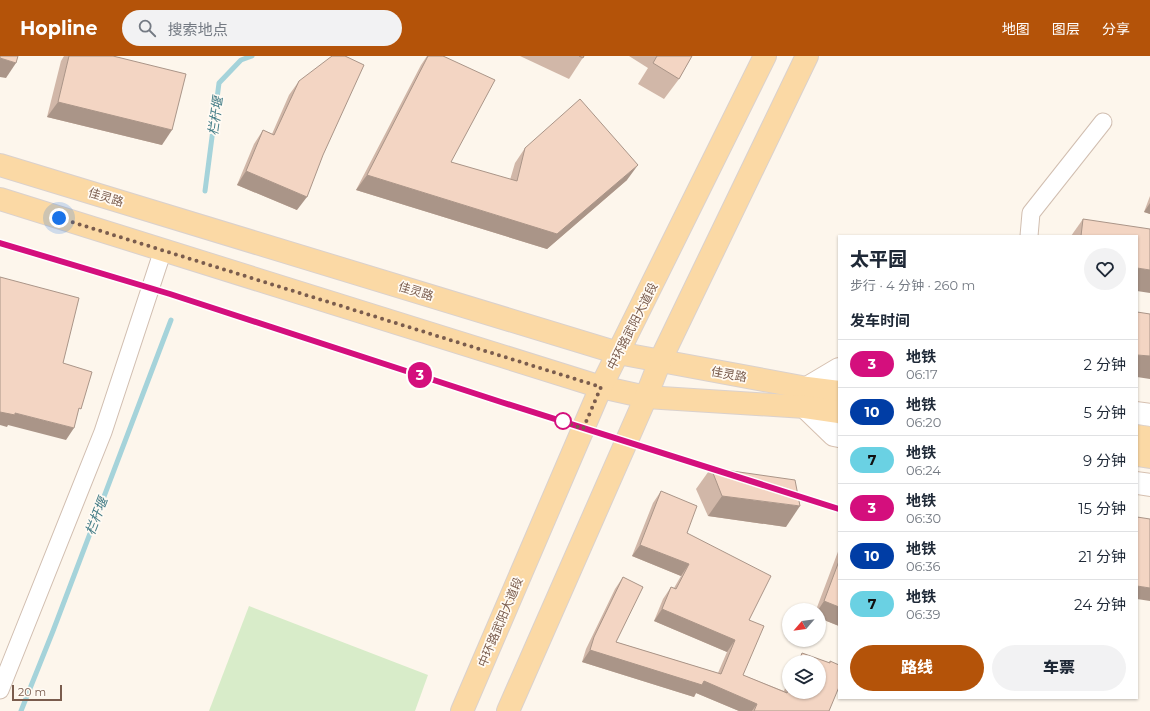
<!DOCTYPE html>
<html lang="zh">
<meta charset="utf-8">
<style>
:root{--surface:#fff;--page:#f2f2f3;--text:#1f2937;--muted:#747a83;--line:#e0e1e3;--accent:#b45309}
body{margin:0;font-family:Montserrat,"Noto Sans SC",sans-serif;background:var(--page);color:var(--text);height:100vh;display:flex;flex-direction:column;font-size:15px;white-space:nowrap}
*{box-sizing:border-box;margin:0}
p{font-size:13px;color:var(--muted)}
.icon{flex:none;width:22px;height:22px;fill:none;stroke:currentColor;stroke-width:2;stroke-linecap:round;stroke-linejoin:round}
.map{position:relative;flex:1;overflow:hidden}
.side{position:absolute;left:838px;top:179px;width:300px;height:464px;display:flex;flex-direction:column;background:var(--surface);border-radius:0px;box-shadow:0 1px 3px #0004}
.side>*{flex:none}
.badge{padding:0 8px;border-radius:13px;font-size:14px;line-height:26px}
.needle{width:26px;rotate:242deg}
.tools{position:absolute;left:782px;top:547px;display:grid;gap:8px}
.tools a{display:grid;place-items:center;width:44px;height:44px;border-radius:50%;background:var(--surface);box-shadow:0 1px 3px #0004;font-size:20px}
.scale{position:absolute;left:12px;bottom:10px;width:50px;box-sizing:border-box;padding-left:4px;border:2px solid #7a5c4d;border-top:0;font-size:11px;line-height:14px;white-space:nowrap;color:#7a5c4d;-webkit-text-stroke:3px #fffaf3;paint-order:stroke}
.you{position:absolute;width:20px;height:20px;margin:-10px;border:3px solid #fff;border-radius:50%;background:#1a73e8;box-shadow:0 0 0 6px #1a73e833}
.map>.badge{position:absolute;translate:-50% -50%;box-shadow:0 0 0 2px #fff}
h2{padding:0 12px;font-size:15px;line-height:36px}
.round{display:grid;place-items:center;flex:none;width:42px;height:42px;border-radius:21px;background:var(--page)}
.headline{display:flex;align-items:center;justify-content:space-between;height:68px;padding:0 12px}
h1{font-size:19px;font-weight:800;line-height:30px}
.primary-button{display:flex;gap:8px;margin-top:auto;padding:8px 12px}
.primary-button a{flex:1;height:46px;border-radius:24px;background:var(--accent);color:#fff;font-size:16px;font-weight:800;line-height:46px;text-align:center}
.primary-button a+a{background:var(--page);color:var(--text)}
ul{padding:0;list-style:none}
li{display:flex;align-items:center;gap:12px;height:48px;padding:0 12px;border-top:1px solid var(--line)}
li div{flex:1}
li b{display:block;font-size:15px}
li em{font-style:normal}
li .badge{min-width:44px;font-weight:700;text-align:center}
header{display:flex;align-items:center;gap:24px;box-sizing:border-box;height:56px;padding:0 20px;background:var(--accent);color:#fff}
header strong{font-size:19px}
nav{display:flex;gap:22px;margin-inline-start:auto;font-size:14px}
.search{width:280px;height:36px;background:var(--page);display:flex;align-items:center;gap:10px;box-sizing:border-box;padding:0 14px;border-radius:22px;color:var(--muted);font-size:15px}
.map>svg:first-child{display:block}
</style>
<header>
<strong>Hopline</strong>
<div class="search"><svg class="icon" aria-label="search" viewBox="0 0 24 24"><circle cx="10" cy="10" r="6"/><path d="M15 15l6 6"/></svg>搜索地点</div>
<nav><a>地图</a><a>图层</a><a>分享</a></nav>
</header>
<div class="map">
<svg width="1150" height="655" viewBox="0 0 1150 655">
<rect width="100%" height="100%" fill="#fdf6ec"/>
<path fill="#d8ecc9" d="M249,550L428,619L415,655H209Z"/>
<g fill="none" stroke-linecap="round" stroke-linejoin="round">
<g stroke="#a5d3da" stroke-width="5">
<path d="M205,135L219,27L241,4L252,0"/>
<path d="M21,655L53,575L171,264"/>
</g>
<defs>
<g id="street">
<path d="M1029,180L1031,157L1103,66"/>
<path d="M0,634L103,376L163,194"/>
</g>
<g id="secondary">
<path d="M807,332L839,313"/>
<path d="M805,351L834,379L839,380"/>
<path d="M1137,357L1150,359"/>
<path d="M1137,427L1150,429"/>
</g>
<g id="primary">
<path d="M0,109L618,297L807,332L839,336"/>
<path d="M0,143L601,331L646,341L805,351L839,356"/>
<path d="M1137,380L1150,382"/>
<path d="M1137,399L1150,401"/>
<path d="M462,655L601,331L765,0"/>
<path d="M508,655L646,341L660,305L807,0"/>
</g>
</defs>
<use href="#street" stroke="#d1beb0" stroke-width="19"/>
<use href="#secondary" stroke="#d6c0b0" stroke-width="24"/>
<use href="#primary" stroke="#dad1cd" stroke-width="24"/>
<use href="#street" stroke="#fff" stroke-width="17"/>
<use href="#secondary" stroke="#fff" stroke-width="22"/>
<use href="#primary" stroke="#fbd9a5" stroke-width="22"/>
</g>
<g fill="#d1b7a8">
<path d="M64,0H113L162,89L47,61L61,5Z"/>
<path d="M427,0H443L451,106L510,124L515,107L525,92L627,124L547,193L356,134L421,9Z"/>
<path d="M520,0H584L569,23Z"/>
<path d="M629,0H692L679,23L664,43L638,28L648,12Z"/>
<path d="M299,25L297,154L237,129L254,88L263,74L272,78L289,39Z"/>
<path d="M1150,140V158L1144,156Z"/>
<path d="M1083,163L1137,180H1071Z"/>
<path d="M711,412L786,471L708,460L696,433Z"/>
<path d="M661,435L687,477L749,564L743,619L784,635L789,622V636L819,606H796L802,597L829,607L830,605L829,655H739L696,637L694,641L582,606L586,593L615,533L623,521L616,586L718,617L727,596L654,565L663,543L671,531L674,532L681,520L632,500L653,447Z"/>
<path d="M839,493V570L819,562V554H816Z"/>
</g>
<g fill="#aa9588">
<path d="M0,2L16,7L6,22L0,21Z"/>
<path d="M58,46L172,74L162,89L47,61Z"/>
<path d="M638,109L627,124L547,193L356,134L367,119L557,178Z"/>
<path d="M246,115L307,141L297,154L237,129Z"/>
<path d="M1150,147V158L1144,156Z"/>
<path d="M1137,212L1150,214V237L1137,235Z"/>
<path d="M1137,299L1150,300V323L1137,321Z"/>
<path d="M0,356L15,357L74,372L66,384L8,369L7,371L0,369Z"/>
<path d="M722,440L800,450L786,471L708,460Z"/>
<path d="M640,489L689,508L681,520L632,500Z"/>
<path d="M1137,530L1150,532V545L1137,543Z"/>
<path d="M824,545L839,551V570L819,562V554H818Z"/>
<path d="M662,553L735,584L727,596L654,565Z"/>
<path d="M590,594L704,625L757,648L752,655H739L696,637L694,641L582,606Z"/>
</g>
<g fill="#f3d5c3" stroke="#aa9588">
<path d="M0,0H18L16,7L0,2Z"/>
<path d="M69,0H113L186,18L172,74L58,46Z"/>
<path d="M332,0H345L364,9L323,99L307,141L246,115L263,74L274,79L299,25Z"/>
<path d="M428,0H443L495,24L451,106L517,125L525,92L580,43L638,109L557,178L367,119Z"/>
<path d="M579,0H584L583,2Z"/>
<path d="M657,0H692L679,23L653,7Z"/>
<path d="M1083,163L1150,173V214L1137,212V180H1081Z"/>
<path d="M0,221L79,242L63,307L92,316L81,353L79,352L74,372L15,357V359L0,356Z"/>
<path d="M1137,256L1150,258V300L1137,299Z"/>
<path d="M711,412L795,424L800,450L722,440Z"/>
<path d="M661,435L697,450L687,477L771,520L749,564L764,570L743,619L787,637L789,632V636H819V606H799L802,597L830,607V605L839,609V631L829,655H754L757,648L704,625L702,629L590,594L594,581L623,521L643,531L616,586L721,618L735,584L662,553L671,531L676,533L689,508L640,489Z"/>
<path d="M1137,461L1150,463V532L1137,530Z"/>
<path d="M839,505V551L824,545Z"/>
</g>
<g fill="none" stroke-linecap="round" stroke-linejoin="round">
<defs>
<path id="line" d="M0,187L170,238L501,346L839,453"/>
</defs>
<use href="#line" stroke="#fff" stroke-width="9"/>
<use href="#line" stroke="#d40f7d" stroke-width="6"/>
<path stroke="#7a5c4d" stroke-width="4" stroke-dasharray="0 7.2" d="M59,162L601,331L583,373L563,365"/>
</g>
<circle fill="#fff" stroke="#d40f7d" stroke-width="2" cx="563" cy="365" r="8"/>
<g text-anchor="middle" dominant-baseline="central" stroke-width="3.5" stroke-linejoin="round" paint-order="stroke">
<g font-size="12" fill="#7a5c4d" stroke="#fffaf3">
<text transform="translate(106 141) rotate(17)">佳灵路</text>
<text transform="translate(416 235) rotate(17)">佳灵路</text>
<text transform="translate(632 270) rotate(-63)">中环路武阳大道段</text>
<text transform="translate(729 318) rotate(10)">佳灵路</text>
<text transform="translate(500 566) rotate(-67)">中环路武阳大道段</text>
</g>
<g font-size="13" font-style="italic" fill="#437c86" stroke="#fffaf3">
<text transform="translate(215 60) rotate(-82)">栏杆堰</text>
<text transform="translate(96 460) rotate(-69)">栏杆堰</text>
</g>
</g>
</svg>
<div class="tools">
<a><svg class="needle" viewBox="-14 -14 28 28"><path d="M0-13l5 13h-10z" fill="#e53935"/><path d="M0 13l5-13h-10z" fill="#747a83"/></svg></a>
<a><svg class="icon" aria-label="layers" viewBox="0 0 24 24"><path d="M12 4l9 5-9 5-9-5zM3 14l9 5 9-5"/></svg></a>
</div>
<div class="scale">20 m</div>
<div class="you" style="left:59px;top:162px"></div>
<b class="badge" style="left:420px;top:319px;background:#d40f7d;color:#fff">3</b>
<section class="side">
<div class="headline"><div><h1>太平园</h1><p>步行 · 4 分钟 · 260 m</p></div><a class="round"><svg class="icon" aria-label="heart" viewBox="0 0 24 24"><path d="M12 20l-8-8c-3-5 5-10 8-4 3-6 11-1 8 4z"/></svg></a></div>
<h2>发车时间</h2>
<ul>
<li><span class="badge" style="background:#d40f7d;color:#fff">3</span><div><b>地铁</b><p>06:17</p></div><em>2 分钟</em></li>
<li><span class="badge" style="background:#003da5;color:#fff">10</span><div><b>地铁</b><p>06:20</p></div><em>5 分钟</em></li>
<li><span class="badge" style="background:#6ad1e3;color:#111">7</span><div><b>地铁</b><p>06:24</p></div><em>9 分钟</em></li>
<li><span class="badge" style="background:#d40f7d;color:#fff">3</span><div><b>地铁</b><p>06:30</p></div><em>15 分钟</em></li>
<li><span class="badge" style="background:#003da5;color:#fff">10</span><div><b>地铁</b><p>06:36</p></div><em>21 分钟</em></li>
<li><span class="badge" style="background:#6ad1e3;color:#111">7</span><div><b>地铁</b><p>06:39</p></div><em>24 分钟</em></li>
</ul>
<div class="primary-button"><a>路线</a><a>车票</a></div>
</section>
</div>
